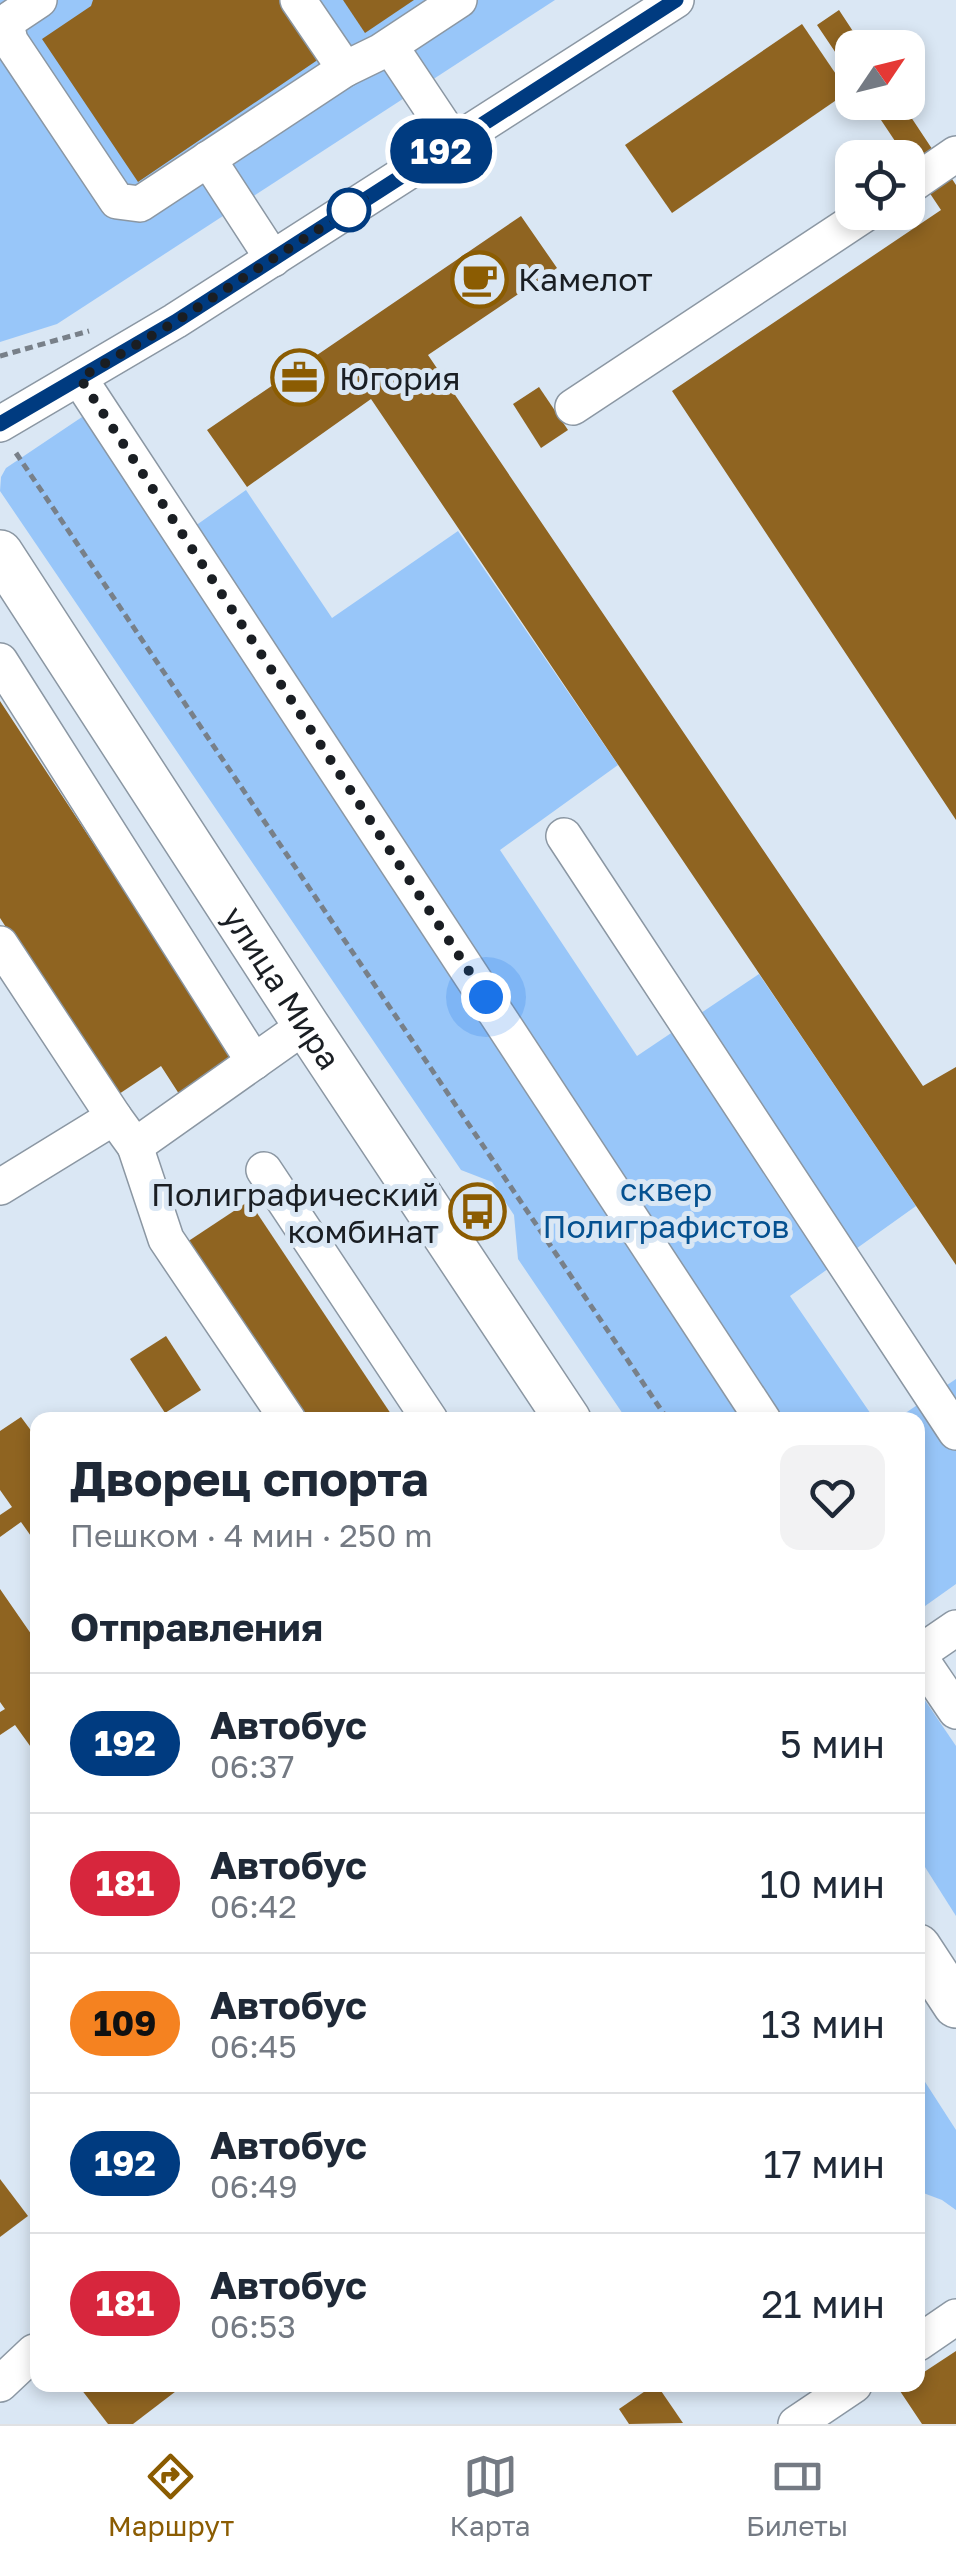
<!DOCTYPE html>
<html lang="ru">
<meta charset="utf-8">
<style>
:root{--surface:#fff;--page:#f2f2f3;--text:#1f2937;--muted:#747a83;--line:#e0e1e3;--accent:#8b5c02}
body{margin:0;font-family:"Golos Text",sans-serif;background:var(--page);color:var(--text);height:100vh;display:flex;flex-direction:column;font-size:38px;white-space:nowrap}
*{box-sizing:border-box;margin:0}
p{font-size:32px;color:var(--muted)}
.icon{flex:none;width:55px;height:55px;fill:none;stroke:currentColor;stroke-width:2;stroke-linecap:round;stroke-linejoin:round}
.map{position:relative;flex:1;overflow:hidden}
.drawer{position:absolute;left:30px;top:1412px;width:895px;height:980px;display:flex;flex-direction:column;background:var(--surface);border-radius:20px;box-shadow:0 5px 15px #0003}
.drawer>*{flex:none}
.badge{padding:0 20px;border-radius:32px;font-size:35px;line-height:65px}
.needle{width:65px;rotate:55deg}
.buttons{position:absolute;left:835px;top:30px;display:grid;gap:20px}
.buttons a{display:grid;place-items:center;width:90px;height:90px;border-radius:20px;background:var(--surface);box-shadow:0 5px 15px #0003;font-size:50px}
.you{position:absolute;width:50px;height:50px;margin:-25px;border:8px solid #fff;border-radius:50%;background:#1a73e8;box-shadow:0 0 0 15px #1a73e833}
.map>.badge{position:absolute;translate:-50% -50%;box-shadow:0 0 0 5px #fff}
h2{padding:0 40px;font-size:38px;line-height:90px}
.round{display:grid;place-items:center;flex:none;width:105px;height:105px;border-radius:20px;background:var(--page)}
.headline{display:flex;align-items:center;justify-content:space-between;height:170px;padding:0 40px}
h1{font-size:48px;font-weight:700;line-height:75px}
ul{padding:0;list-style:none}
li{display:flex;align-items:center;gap:30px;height:140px;padding:0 40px;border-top:2px solid var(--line)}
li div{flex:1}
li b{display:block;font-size:38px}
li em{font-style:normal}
li .badge{min-width:110px;font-weight:700;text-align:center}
.menu{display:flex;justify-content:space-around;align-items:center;height:140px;border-top:2px solid var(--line);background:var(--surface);font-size:28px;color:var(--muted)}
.menu a{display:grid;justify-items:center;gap:5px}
.menu .on{color:var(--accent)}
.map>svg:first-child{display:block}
</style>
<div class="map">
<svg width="956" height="2424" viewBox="0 0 956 2424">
<rect width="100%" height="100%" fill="#dae7f4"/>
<g fill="#98c6f9">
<path d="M0,0H555L57,324L0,342Z"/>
<path d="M82,417L90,421L171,543L246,490L332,618L458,531L618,765L500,850L637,1056L759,974L916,1206L790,1296L875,1420H627L518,1259L514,1215L492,1182L461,1170L0,491L1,477L6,468Z"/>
<path d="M956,1379V1584L918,1611V1420H895Z"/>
<path d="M918,1690L956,1746V1916L918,1856Z"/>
<path d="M918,2071L956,2130V2210L942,2200L918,2191Z"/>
</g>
<g fill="#8f6421">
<path d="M93,0H279L319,59L138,182L42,39L91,6Z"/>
<path d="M343,0H414L365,33Z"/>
<path d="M839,10L864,48H852V77L817,25Z"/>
<path d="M802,24L848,92L672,213L625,145Z"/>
<path d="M869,102H901L956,185V820L672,391L941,210Z"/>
<path d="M521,216L557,268L428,355L923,1086L956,1067V1265L371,399L247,487L207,430Z"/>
<path d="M539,387L568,430L541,448L513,404Z"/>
<path d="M0,701L236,1061L181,1097L161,1066L116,1096L0,918Z"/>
<path d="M249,1201L395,1420H306L187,1242Z"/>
<path d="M166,1336L201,1390L165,1413L130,1359Z"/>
<path d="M21,1417L38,1440V1546L21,1522L0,1537V1515L12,1507L0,1490V1431Z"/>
<path d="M0,1589L38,1644V1757L15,1725L0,1735V1712L5,1709L0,1702Z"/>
<path d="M0,2179L28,2216L0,2237Z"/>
<path d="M956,2351V2424H922L898,2388L918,2385V2376Z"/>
<path d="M87,2385H184L133,2424H108L81,2389Z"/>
<path d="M654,2385H657L683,2423L629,2424L619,2409Z"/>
</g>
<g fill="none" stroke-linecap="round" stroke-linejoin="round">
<defs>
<g id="minor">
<path d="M39,0L12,18L7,28L10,41L117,201L140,204L345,69"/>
<path d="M298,0L345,69L380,52L459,0"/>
<path d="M390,46L454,142"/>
<path d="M208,159L273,259"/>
<path d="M908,187L956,154"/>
<path d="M79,378L763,1420"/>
<path d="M573,407L868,212"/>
<path d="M0,424L175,321L676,0"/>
<path d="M0,661L254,1062"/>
<path d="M564,836L956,1432"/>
<path d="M0,944L114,1117"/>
<path d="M135,1146L166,1239L288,1420"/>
<path d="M264,1170L430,1420"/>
<path d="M0,1187L114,1117L135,1146L306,1025"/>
<path d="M918,1654L956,1628"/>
<path d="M918,1655L956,1711"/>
<path d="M918,2343L956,2317"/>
<path d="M0,2384L34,2352"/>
<path d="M796,2424L854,2385"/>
</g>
<g id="major">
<path id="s1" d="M0,553L306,1025L568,1420"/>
<path d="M918,1947L956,2005"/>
</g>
</defs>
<use href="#minor" stroke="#8b97a3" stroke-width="38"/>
<use href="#major" stroke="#8b97a3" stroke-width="48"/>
<g stroke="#788089" stroke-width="5" stroke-dasharray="8 5" stroke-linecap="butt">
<path d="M0,356L89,331"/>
<path d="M16,453L668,1420"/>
</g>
<use href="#minor" stroke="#fff" stroke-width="35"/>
<use href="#major" stroke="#fff" stroke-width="45"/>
</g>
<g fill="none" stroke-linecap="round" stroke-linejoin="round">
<defs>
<path id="line" d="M0,424L175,322L676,0"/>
</defs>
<use href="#line" stroke="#fff" stroke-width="22"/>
<use href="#line" stroke="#003b80" stroke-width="15"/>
<path stroke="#1a1e23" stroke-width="10" stroke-dasharray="0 18" d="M349,210L364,200L175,322L80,378L486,997"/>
</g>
<defs>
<symbol id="cafe-ring" viewBox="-11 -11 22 22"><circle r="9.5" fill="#dae7f4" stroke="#8b5c02" stroke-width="1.5"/><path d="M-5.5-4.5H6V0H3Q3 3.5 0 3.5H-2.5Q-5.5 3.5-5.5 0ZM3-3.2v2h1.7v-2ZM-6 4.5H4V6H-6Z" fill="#8b5c02"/></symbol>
<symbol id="office-ring" viewBox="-11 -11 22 22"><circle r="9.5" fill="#dae7f4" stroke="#8b5c02" stroke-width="1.5"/><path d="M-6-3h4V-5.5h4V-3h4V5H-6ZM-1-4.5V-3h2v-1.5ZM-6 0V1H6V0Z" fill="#8b5c02"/></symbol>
<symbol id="bus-ring" viewBox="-11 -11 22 22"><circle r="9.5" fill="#dae7f4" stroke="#8b5c02" stroke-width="1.5"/><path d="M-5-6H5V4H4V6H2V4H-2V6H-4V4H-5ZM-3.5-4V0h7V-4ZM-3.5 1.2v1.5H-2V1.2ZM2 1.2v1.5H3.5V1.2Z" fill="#8b5c02"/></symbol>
</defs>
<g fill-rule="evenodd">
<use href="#cafe-ring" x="448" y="248" width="63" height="63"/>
<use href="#office-ring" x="268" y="346" width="63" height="63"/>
<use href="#bus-ring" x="446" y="1180" width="63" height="63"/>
</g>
<circle fill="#fff" stroke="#003b80" stroke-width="5" cx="349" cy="210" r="20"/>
<g text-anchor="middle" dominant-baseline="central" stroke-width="10" stroke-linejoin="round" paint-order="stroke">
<g font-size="32" fill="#1a1e23" stroke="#dae7f4" text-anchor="start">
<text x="518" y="279">Камелот</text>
<text x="339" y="378">Югория</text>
<text x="439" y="1194" text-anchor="end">Полиграфический<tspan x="439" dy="37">комбинат</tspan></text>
</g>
<g font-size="32" fill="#1a1e23" stroke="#dae7f4">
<text stroke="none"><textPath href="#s1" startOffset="518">улица Мира</textPath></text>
</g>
<g font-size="32" fill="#055190" stroke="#dae7f4">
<text x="666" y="1189">сквер<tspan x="666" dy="37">Полиграфистов</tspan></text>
</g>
</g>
</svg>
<div class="buttons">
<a><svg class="needle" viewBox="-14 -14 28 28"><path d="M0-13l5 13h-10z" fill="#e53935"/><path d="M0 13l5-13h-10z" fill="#747a83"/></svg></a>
<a><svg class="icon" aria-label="locate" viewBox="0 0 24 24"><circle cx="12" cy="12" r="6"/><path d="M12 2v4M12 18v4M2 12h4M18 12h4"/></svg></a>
</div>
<div class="you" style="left:486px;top:997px"></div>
<b class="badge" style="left:441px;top:151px;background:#003b80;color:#fff">192</b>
<section class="drawer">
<div class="headline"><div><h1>Дворец спорта</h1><p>Пешком · 4 мин · 250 m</p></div><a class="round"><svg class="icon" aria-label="heart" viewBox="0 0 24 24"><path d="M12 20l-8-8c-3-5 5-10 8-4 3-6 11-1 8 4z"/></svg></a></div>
<h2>Отправления</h2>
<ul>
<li><span class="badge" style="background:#003b80;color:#fff">192</span><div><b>Автобус</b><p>06:37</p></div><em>5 мин</em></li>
<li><span class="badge" style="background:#d7263d;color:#fff">181</span><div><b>Автобус</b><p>06:42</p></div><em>10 мин</em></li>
<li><span class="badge" style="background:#f58220;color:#111">109</span><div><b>Автобус</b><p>06:45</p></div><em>13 мин</em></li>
<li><span class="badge" style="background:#003b80;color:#fff">192</span><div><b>Автобус</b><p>06:49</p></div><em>17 мин</em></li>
<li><span class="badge" style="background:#d7263d;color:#fff">181</span><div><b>Автобус</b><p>06:53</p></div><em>21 мин</em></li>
</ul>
</section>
</div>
<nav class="menu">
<a class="on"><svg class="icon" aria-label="directions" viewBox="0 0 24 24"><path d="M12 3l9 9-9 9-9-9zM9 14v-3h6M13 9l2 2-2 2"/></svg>Маршрут</a>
<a><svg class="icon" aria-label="map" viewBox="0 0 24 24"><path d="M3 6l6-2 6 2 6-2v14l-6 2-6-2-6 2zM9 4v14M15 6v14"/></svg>Карта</a>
<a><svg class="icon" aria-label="tickets" viewBox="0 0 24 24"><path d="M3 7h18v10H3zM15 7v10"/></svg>Билеты</a>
</nav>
